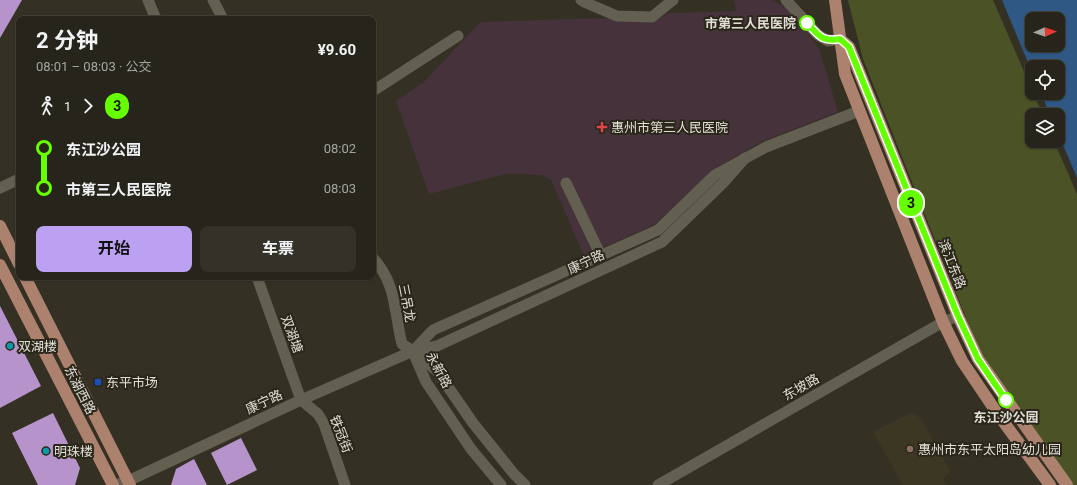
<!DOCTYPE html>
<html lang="zh">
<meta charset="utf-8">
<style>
:root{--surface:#27251b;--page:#333128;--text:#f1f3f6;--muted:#a4a5a3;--line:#43423a;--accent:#bca0f2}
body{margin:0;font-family:Roboto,"Noto Sans SC",sans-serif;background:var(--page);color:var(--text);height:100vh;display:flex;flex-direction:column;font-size:15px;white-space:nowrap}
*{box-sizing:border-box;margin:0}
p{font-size:13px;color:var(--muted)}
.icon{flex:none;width:22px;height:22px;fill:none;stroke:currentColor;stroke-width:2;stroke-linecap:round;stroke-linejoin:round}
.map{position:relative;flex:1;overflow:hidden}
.panel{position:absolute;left:16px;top:16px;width:360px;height:264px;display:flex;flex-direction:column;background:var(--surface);border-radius:8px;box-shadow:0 1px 3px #0004,0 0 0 1px var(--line)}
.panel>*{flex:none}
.badge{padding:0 8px;border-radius:13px;font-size:14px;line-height:26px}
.needle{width:26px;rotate:88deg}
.tools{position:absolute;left:1025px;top:12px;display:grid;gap:8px}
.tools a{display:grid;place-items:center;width:40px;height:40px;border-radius:8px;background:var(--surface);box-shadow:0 1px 3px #0004,0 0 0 1px var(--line);font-size:20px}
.map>.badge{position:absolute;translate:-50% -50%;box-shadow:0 0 0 2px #fff}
.legs{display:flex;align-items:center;gap:6px;height:44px;padding:0 20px;font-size:13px}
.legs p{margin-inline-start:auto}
.summary{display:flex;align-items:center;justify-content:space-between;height:68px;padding:0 20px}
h1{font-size:22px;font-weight:700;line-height:30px}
.button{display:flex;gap:8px;margin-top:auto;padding:8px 20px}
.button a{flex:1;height:46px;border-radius:8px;background:var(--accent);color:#111;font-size:16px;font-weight:700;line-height:46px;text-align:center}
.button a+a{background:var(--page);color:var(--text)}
ul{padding:0 20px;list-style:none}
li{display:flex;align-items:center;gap:14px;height:40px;font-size:15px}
li i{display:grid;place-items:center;width:6px;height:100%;margin:0 5px;background:currentColor}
li i::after{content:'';width:10px;height:10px;margin:-5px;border:3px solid;border-radius:50%;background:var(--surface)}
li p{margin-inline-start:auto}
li:first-child i{background:linear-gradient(#0000 50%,currentColor 0)}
li:last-child i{background:linear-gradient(currentColor 50%,#0000 0)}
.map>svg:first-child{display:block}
</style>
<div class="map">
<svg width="1077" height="485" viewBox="0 0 1077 485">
<rect width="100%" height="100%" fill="#343124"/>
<path fill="#3c3723" d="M913,412L921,419L951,472L943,478L947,485H903L873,432Z"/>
<path fill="#45323a" d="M734,0H772L793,12L820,51L838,112L761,142L716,168L654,225L584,256L551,180L542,175L505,174L429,194L396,101L424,82L480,22L605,18L617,20L655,21L669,13L736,11Z"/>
<path fill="#4b5225" d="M848,0H993L1032,90V93H1033L1043,115H1032V141H1054L1077,194V485H1073L980,353L863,59Z"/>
<path fill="#2f5885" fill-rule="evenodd" d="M1002,0H1077V178L1058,133V115H1050L1041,93H1058V67H1032V72ZM1032,19H1058V45H1032Z"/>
<g fill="#b694cb">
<path d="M0,0H22L0,38Z"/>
<path d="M0,306L41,386L0,408Z"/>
<path d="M53,413L80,468L75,485H38L12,433Z"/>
<path d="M241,438L257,470L227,485L211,453Z"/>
<path d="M194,459L207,485H171L176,469Z"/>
</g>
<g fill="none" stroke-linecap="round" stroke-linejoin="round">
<g stroke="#646051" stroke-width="11">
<path d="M148,0L156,19"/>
<path d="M213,0L223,19"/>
<path d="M581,0L584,2L617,16L652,17L673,0"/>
<path d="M786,0L818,35L828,41L840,39"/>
<path d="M373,91L458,36"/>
<path d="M566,183L601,256"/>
<path d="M0,188L19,179"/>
<path d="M373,258C397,284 394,313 402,344L413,351L437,371L473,423L514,474L525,485"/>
<path d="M257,277L301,400L318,414L324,424L345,485"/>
<path d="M413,351L433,330L658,230L715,175L766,147L859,111"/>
<path d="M414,354L426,382L471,449L501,485"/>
<path d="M115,485L128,481L301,400L413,351L437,346L662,242L723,183L745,158"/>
<path d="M658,485L943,322L958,316"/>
</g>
<g stroke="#ac816d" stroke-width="12">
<path d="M835,0L845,74L943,322L962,361L997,413L1050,485"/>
<path d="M841,40L849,47L958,316L978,359L1067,485"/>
<path d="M0,226L19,264"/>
<path d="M0,265L113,485"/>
<path d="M25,277L130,485"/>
</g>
</g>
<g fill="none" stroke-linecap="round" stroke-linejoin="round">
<defs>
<path id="line-1" d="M807,23C819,36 822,42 840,39L849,47L958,316L978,359L1006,400"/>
</defs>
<use href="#line-1" stroke="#fff" stroke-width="9"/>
<use href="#line-1" stroke="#6f0" stroke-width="6"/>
</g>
<g fill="#fff" stroke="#6f0" stroke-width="2">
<circle cx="807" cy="23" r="7"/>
<circle cx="1006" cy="400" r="7"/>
</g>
<path fill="#e0444e" stroke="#2a271a" stroke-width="1.5" d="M600 121h4v4h4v4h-4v4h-4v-4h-4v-4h4z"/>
<g fill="#0f9aa8" stroke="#2a271a" stroke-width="1.5">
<circle cx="10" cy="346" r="4"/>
<circle cx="46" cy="451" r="4"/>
</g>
<rect fill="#1a4fb4" stroke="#2a271a" stroke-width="1.5" x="94" y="378" width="8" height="8" rx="2"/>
<circle fill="#8d6e63" stroke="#2a271a" stroke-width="1.5" cx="910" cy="449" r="4"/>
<g text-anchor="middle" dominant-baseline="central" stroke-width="4" stroke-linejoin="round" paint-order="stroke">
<g font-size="13" font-weight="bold" fill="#e1ded6" stroke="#2a271a" text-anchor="end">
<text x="796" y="23">市第三人民医院</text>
<text x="1006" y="417" text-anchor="middle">东江沙公园</text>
</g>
<g font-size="13" fill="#e1ded6" stroke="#2a271a" text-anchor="start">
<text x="611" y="127">惠州市第三人民医院</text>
<text x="18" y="346">双湖楼</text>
<text x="106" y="382">东平市场</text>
<text x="918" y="449">惠州市东平太阳岛幼儿园</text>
<text x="54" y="451">明珠楼</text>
</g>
<g font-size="13" fill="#e1ded6" stroke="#2a271a">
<text transform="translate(586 262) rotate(-25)">康宁路</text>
<text transform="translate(952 264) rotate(68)">滨江东路</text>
<text transform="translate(407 303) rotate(79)">三吊龙</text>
<text transform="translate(292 334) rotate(70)">双湖塘</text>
<text transform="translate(439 370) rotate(62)">永新路</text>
<text transform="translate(801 387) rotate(-30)">东坡路</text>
<text transform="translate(80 390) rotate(63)">东湖西路</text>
<text transform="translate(264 402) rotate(-25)">康宁路</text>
<text transform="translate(341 434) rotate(69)">铁冠街</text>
</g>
</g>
</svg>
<div class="tools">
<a><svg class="needle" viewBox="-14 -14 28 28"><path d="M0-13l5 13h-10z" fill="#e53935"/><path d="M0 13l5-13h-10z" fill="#a4a5a3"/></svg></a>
<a><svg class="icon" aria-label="locate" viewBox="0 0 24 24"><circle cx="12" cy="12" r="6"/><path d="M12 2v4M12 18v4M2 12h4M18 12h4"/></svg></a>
<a><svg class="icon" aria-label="layers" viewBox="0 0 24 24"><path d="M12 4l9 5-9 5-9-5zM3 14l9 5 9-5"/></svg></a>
</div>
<b class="badge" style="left:911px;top:203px;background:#6f0;color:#111">3</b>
<section class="panel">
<div class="summary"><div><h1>2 分钟</h1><p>08:01 – 08:03 · 公交</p></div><b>¥9.60</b></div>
<div class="legs"><svg class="icon" aria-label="walk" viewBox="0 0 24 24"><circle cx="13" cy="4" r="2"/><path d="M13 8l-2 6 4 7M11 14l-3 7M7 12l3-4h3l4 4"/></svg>1<svg class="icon" aria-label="forward" viewBox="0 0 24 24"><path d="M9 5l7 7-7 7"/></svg><b class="badge" style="background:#6f0;color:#111">3</b></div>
<ul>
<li><i style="color:#6f0"></i><b>东江沙公园</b><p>08:02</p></li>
<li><i style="color:#6f0"></i><b>市第三人民医院</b><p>08:03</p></li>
</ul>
<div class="button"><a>开始</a><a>车票</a></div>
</section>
</div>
